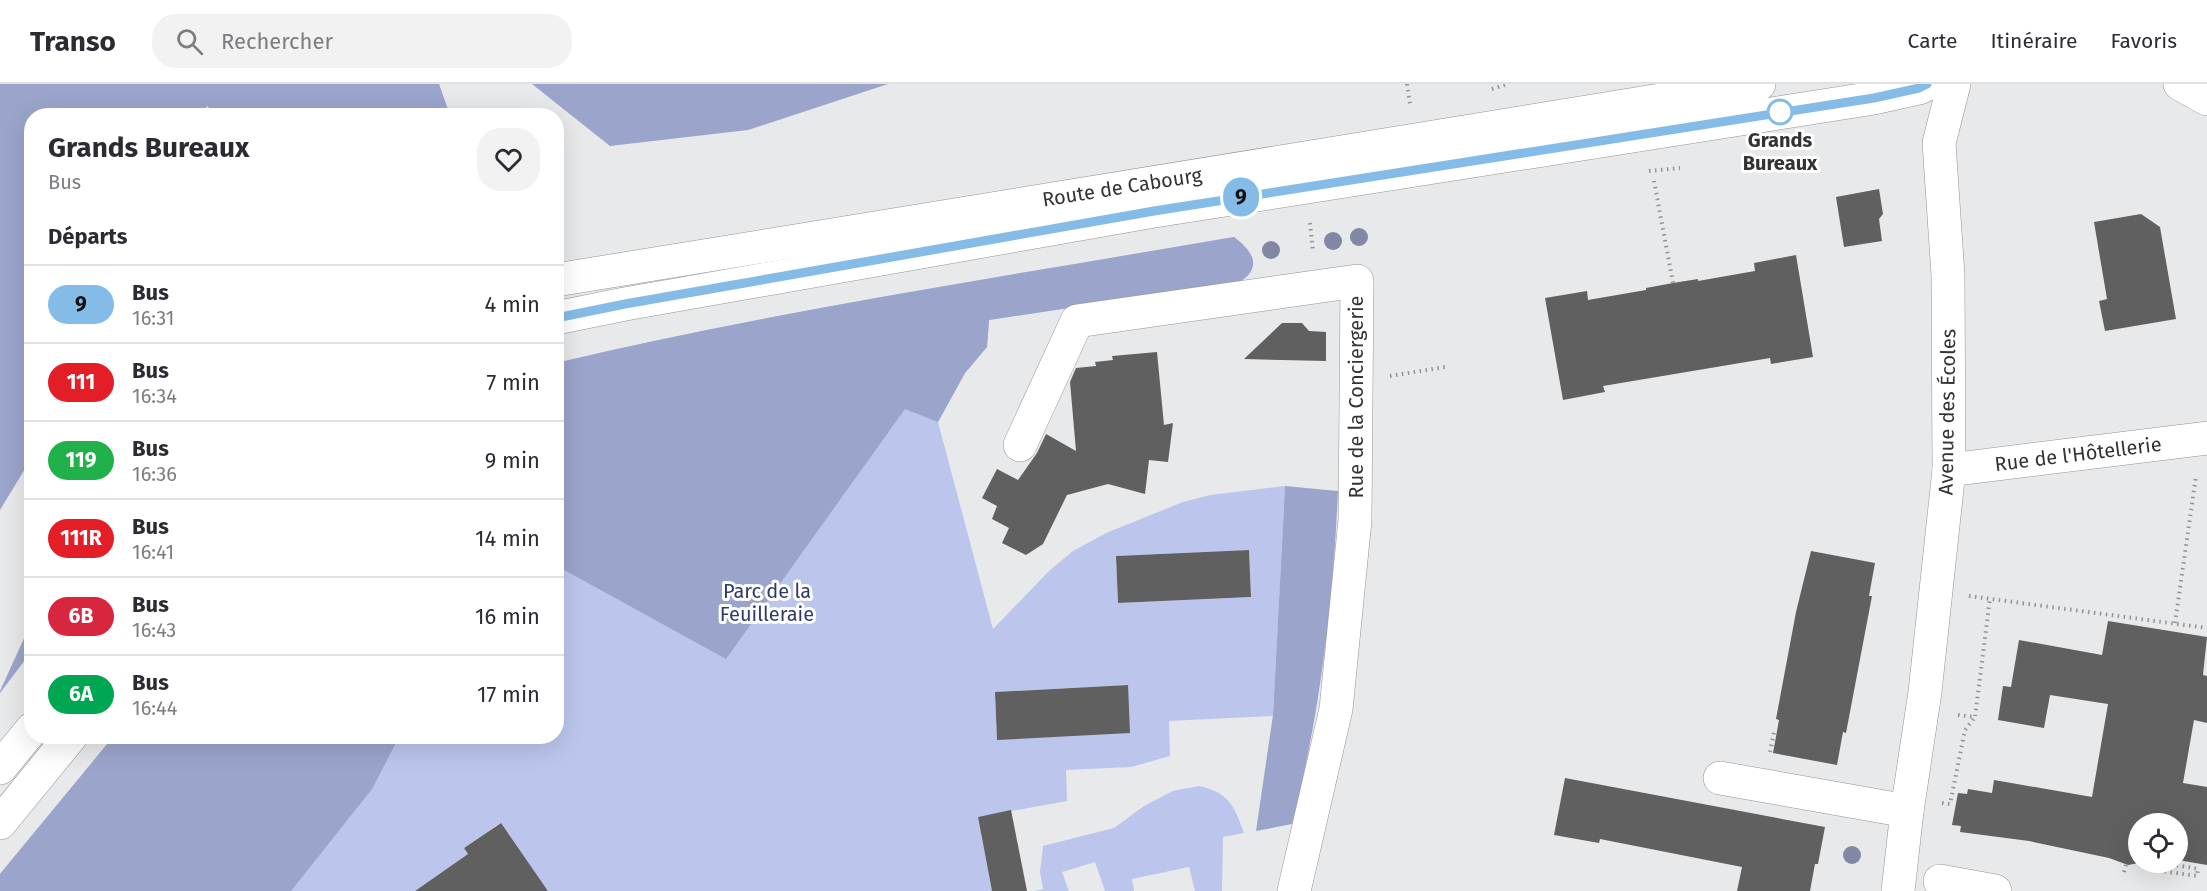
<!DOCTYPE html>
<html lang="fr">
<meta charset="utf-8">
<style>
:root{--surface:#fff;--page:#f2f2f3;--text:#2b2b33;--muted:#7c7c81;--line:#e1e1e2}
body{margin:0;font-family:"Fira Sans",sans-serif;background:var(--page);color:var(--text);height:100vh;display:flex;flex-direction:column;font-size:22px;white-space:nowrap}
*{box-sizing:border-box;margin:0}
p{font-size:20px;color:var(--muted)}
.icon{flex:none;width:33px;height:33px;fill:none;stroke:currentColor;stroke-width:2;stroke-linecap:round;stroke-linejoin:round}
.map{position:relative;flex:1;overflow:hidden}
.sheet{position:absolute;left:24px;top:24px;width:540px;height:636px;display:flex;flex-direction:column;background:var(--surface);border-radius:24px;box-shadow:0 6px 24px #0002}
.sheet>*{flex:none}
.badge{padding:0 12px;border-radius:20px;font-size:21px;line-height:39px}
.tools{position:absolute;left:2128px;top:729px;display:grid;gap:12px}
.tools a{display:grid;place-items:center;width:60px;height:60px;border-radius:50%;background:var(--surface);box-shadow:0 6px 24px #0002;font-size:30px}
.map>.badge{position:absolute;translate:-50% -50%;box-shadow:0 0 0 3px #fff}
h2{padding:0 24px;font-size:22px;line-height:54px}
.round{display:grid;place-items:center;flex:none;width:63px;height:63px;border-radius:24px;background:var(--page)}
.overview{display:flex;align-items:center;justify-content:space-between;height:102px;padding:0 24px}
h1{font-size:28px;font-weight:700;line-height:45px}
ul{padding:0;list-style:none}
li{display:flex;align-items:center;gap:18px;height:78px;padding:0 24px;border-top:2px solid var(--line)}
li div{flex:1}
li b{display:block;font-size:22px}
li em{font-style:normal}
li .badge{min-width:66px;font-weight:700;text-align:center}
header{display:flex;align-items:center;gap:36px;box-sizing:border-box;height:84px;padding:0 30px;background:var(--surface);border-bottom:2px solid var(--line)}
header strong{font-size:28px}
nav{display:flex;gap:33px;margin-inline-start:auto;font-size:21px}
.search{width:420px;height:54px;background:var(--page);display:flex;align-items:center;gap:15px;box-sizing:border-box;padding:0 21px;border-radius:24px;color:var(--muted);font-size:22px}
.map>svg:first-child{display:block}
</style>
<header>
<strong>Transo</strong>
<div class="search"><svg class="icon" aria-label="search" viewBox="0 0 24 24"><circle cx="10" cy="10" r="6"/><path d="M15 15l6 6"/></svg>Rechercher</div>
<nav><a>Carte</a><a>Itinéraire</a><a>Favoris</a></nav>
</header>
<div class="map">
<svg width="2207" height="807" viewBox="0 0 2207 807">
<rect width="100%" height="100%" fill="#e8e9ea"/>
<g fill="#bcc6ec" fill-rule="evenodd">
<path d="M1234,153C1251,166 1264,182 1240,198L989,236L987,263L965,289L938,338L993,545L1049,487L1073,467L1106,449L1183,418L1210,411L1285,402L1273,632L1169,637L1170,672L1131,683L1066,686L1067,717L978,733L992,807H548L500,739L464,764L468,770L415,807H0V790L113,653L556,652L557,279C780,226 1008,192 1234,153ZM1249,466L1251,513L1118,519L1116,472ZM1127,601L997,656V655L995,608Z"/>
<path d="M1199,702C1229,709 1234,721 1244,749L1223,753L1222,807H1195L1189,783L1132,795L1134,807H1105L1095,778L1062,788L1069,807H1035L1043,805L1040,788L1043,762L1114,744L1144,722L1173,707Z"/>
</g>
<g fill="#9ba5cb">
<path d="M0,0H439L450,31L219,32L207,22L203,31L32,32L31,375L0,426Z"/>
<path d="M532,0H888L748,46L610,62Z"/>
<path d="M1234,153C1251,166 1264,182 1240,198L989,236L987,263L965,289L938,338L905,325L726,575L557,482L556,279C780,226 1008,192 1234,153Z"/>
<path d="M1285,402L1338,407C1333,520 1320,631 1292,740L1256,747L1273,631Z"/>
<path d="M31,539V568L0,609V607Z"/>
<path d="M113,653V652L399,653L372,705L291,807H0V790Z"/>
</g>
<g fill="#616060">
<path d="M1879,105L1883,130L1879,135L1882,157L1844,163L1836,113Z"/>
<path d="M2141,130L2160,143L2176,235L2105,247L2099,217L2107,215L2094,138Z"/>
<path d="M1796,171L1813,273L1771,280L1770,274L1603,302L1605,308L1563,316L1545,214L1587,207L1588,216L1646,206V204L1673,199L1698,195V197L1755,187L1754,179Z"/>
<path d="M1282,239H1302L1309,247L1326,248V277L1244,275Z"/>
<path d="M1157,268L1164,341L1173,339L1168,378L1149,376L1145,410L1108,400L1067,411L1043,460L1026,471L1002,459L1009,444L992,435L997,422L982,414L997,385L1018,396L1037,369L1046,350L1076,367L1070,298L1076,284L1096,282L1095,278L1113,276L1112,272Z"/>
<path d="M1249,466L1251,513L1118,519L1116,472Z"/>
<path d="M1811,467L1875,479L1869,512H1872L1846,649L1843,648L1837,681L1773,669L1779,636L1776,635L1796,528Z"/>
<path d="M2108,537L2207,553L2203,591L2207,592V639L2194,636L2183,699L2207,703V781L2178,776V740H2139V778H2144L2128,781L2109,774L2029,757L1960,748L1961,742L1952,741L1958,709L1967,710L1968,705L1992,709L1994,696L2092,713L2108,620L2050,611L2044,644L1998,636L2003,602L2011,603L2019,556L2102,571Z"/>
<path d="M1128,601L1130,649L997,656L995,608Z"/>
<path d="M1565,694L1825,743L1818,780H1815L1810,807H1737L1742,783L1600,755L1599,759L1554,751Z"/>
<path d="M1011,726L1027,807H992L978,733Z"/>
<path d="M501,739L548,807H415L468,770L464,764Z"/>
</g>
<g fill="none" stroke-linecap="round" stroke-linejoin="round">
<defs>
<g id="street">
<path d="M1020,361L1077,237L1357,197L1355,436L1336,625L1294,807"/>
<path d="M1949,386L2207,354"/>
<path d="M1720,694L1907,727"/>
<path d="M1940,797L1995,807"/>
</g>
<g id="secondary">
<path d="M2180,0L2207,15"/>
<path d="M1898,807L1907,727L1925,608L1949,386L1948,191L1939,59L1954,0"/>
</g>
<g id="primary">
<path d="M556,196L1759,0"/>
<path d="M556,234L625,220L1154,127L1874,14L1919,4L1927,0"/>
<path d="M0,684L32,645"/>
<path d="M0,739L71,652"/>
</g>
</defs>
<use href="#street" stroke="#939394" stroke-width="34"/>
<use href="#secondary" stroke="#939394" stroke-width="34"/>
<use href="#primary" stroke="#939394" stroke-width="34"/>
<g stroke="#939394" stroke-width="4" stroke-dasharray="1.5 4.5" stroke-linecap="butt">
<path d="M1407,0L1410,20"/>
<path d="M1492,5L1508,0"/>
<path d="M1649,87L1680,84"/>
<path d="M1654,97L1673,199"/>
<path d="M1310,139L1313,167"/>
<path d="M1390,292L1445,283"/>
<path d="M1969,512L2207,544"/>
<path d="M2175,539L2196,392"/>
<path d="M1958,631L1975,633L1990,514"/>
<path d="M1770,668L1774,648H1777"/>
<path d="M1942,719L1950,720L1965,646L1975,633"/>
<path d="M2159,778L2198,785L2197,792L2162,787"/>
<path d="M2124,788L2126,781"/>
</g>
<use href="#street" stroke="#fff" stroke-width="33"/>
<use href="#secondary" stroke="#fff" stroke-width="33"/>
<use href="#primary" stroke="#fff" stroke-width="33"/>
</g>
<g fill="#8288a4">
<circle cx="1359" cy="153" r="9"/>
<circle cx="1333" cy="157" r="9"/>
<circle cx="1271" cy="166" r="9"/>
<circle cx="1852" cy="771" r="9"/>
</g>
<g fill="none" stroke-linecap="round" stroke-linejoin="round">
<defs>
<path id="line" d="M556,234L625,220L1154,127L1874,14L1919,4L1927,0"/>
</defs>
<use href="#line" stroke="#fff" stroke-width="14"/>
<use href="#line" stroke="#85bce7" stroke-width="9"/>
</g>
<circle fill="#fff" stroke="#85bce7" stroke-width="3" cx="1780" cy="28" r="12"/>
<g text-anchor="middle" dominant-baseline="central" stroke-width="6" stroke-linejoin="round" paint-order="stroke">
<g font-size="20" font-weight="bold" fill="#333" stroke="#fff">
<text x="1780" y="56">Grands<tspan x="1780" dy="23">Bureaux</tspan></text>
</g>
<g font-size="20" fill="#333" stroke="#fff">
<text transform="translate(1122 103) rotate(-9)">Route de Cabourg</text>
<text transform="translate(1356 313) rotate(-90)">Rue de la Conciergerie</text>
<text transform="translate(1947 328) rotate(-89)">Avenue des Écoles</text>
<text transform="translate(2078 370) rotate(-7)">Rue de l'Hôtellerie</text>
</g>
<g font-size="20" fill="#2f386a" stroke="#fff">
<text x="767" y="507">Parc de la<tspan x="767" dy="23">Feuilleraie</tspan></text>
</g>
</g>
</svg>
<div class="tools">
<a><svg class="icon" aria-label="locate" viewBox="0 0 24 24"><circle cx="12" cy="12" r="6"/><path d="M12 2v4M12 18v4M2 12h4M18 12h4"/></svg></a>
</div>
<b class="badge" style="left:1241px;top:113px;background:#85bce7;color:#111">9</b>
<section class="sheet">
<div class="overview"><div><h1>Grands Bureaux</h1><p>Bus</p></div><a class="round"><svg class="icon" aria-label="heart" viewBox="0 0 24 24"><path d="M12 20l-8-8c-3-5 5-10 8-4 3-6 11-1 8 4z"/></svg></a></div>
<h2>Départs</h2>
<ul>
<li><span class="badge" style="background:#85bce7;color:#111">9</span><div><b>Bus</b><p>16:31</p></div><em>4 min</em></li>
<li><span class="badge" style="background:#e31e27;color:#fff">111</span><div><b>Bus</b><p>16:34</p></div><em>7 min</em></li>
<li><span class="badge" style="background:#20b14a;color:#fff">119</span><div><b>Bus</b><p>16:36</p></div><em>9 min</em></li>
<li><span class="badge" style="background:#e31e27;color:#fff">111R</span><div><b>Bus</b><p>16:41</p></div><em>14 min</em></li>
<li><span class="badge" style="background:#d7263d;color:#fff">6B</span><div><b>Bus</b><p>16:43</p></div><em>16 min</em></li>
<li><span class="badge" style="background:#00a651;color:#fff">6A</span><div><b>Bus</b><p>16:44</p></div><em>17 min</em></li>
</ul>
</section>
</div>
